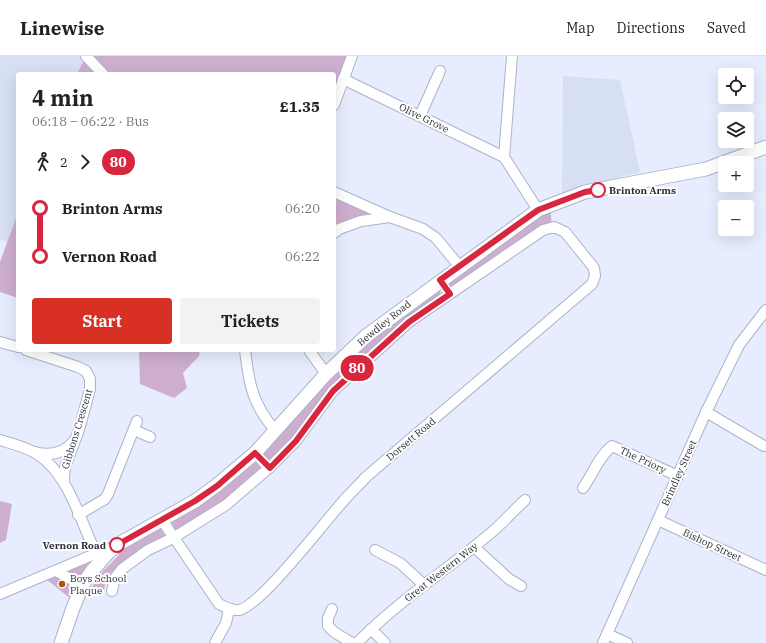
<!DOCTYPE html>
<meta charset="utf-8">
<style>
:root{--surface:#fff;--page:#f2f2f2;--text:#222;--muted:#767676;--line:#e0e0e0;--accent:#d93025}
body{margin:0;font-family:"IBM Plex Serif",serif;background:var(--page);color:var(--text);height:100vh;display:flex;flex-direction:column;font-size:15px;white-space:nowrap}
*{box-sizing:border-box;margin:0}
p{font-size:13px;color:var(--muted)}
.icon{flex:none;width:22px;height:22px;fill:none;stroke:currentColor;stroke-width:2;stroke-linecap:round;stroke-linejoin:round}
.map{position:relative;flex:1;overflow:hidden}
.side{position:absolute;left:16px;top:16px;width:320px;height:280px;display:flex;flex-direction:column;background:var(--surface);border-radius:4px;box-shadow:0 4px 16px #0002}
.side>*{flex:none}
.badge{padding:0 8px;border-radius:13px;font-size:14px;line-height:26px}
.buttons{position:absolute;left:718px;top:12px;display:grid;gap:8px}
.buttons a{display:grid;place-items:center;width:36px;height:36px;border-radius:4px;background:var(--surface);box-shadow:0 4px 16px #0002;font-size:20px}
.map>.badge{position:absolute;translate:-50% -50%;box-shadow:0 0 0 2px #fff}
.legs{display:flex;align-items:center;gap:6px;height:44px;padding:0 16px;font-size:13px}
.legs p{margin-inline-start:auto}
.summary{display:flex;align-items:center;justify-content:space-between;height:68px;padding:0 16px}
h1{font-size:22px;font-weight:800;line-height:30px}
.cta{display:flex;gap:8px;margin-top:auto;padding:8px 16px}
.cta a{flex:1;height:46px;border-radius:4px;background:var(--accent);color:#fff;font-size:16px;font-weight:800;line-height:46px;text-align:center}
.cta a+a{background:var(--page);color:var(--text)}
ul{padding:0 16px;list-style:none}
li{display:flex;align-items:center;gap:14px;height:48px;font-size:15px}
li i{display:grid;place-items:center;width:6px;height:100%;margin:0 5px;background:currentColor}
li i::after{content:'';width:10px;height:10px;margin:-5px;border:3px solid;border-radius:50%;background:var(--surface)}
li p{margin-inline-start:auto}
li:first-child i{background:linear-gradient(#0000 50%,currentColor 0)}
li:last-child i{background:linear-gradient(currentColor 50%,#0000 0)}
header{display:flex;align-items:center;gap:24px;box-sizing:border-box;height:56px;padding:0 20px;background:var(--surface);border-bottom:1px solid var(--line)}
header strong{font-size:19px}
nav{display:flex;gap:22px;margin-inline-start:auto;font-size:14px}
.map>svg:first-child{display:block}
</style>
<header>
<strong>Linewise</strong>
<nav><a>Map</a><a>Directions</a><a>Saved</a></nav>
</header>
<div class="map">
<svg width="766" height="587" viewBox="0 0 766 587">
<rect width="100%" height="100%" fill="#e7edfe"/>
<g fill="#d6dff4">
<path d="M0,0H86L77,18H18V157L8,186L0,183Z"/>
<path d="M563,20L620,24L640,116L582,131L562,140Z"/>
</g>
<g fill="#ceaecf">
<path d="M86,0H352L334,49V18H77Z"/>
<path d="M334,136L390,161L334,177Z"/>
<path d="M550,151L552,170L453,232L448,231V225Z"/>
<path d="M18,157V242L0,236V206Z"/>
<path d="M437,234L440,235L441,240L362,304L275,404L266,403L263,396L328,321L368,283Z"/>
<path d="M139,294H200L199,300L183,317L187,332L174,342L140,328Z"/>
<path d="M250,406L258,407L262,414L225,447L176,475L169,462Z"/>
<path d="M0,445L12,448L6,484L0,487Z"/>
<path d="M158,469L166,481L147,488L124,505L106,521L104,534L89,535L103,515L119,499V491Z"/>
<path d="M89,506L78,524L67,514L88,506Z"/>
<path d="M54,520L70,528L73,533L71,543L46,523Z"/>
</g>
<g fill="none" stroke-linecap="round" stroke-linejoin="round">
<defs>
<g id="minor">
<path d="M86,0L103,18"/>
<path d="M343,23L504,101L538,154"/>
<path d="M334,49L352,0"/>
<path d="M420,60L440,15"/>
<path d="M504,101L512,0"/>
<path d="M334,136L390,161"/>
<path d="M334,177L339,173L361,165L390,161L423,173L436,182L460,211"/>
<path d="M0,286L18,291"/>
<path d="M26,294L78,311L86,315L90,323V333L79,374L65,411L64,424"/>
<path d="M245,294C249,327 252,348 275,374"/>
<path d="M309,294L326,318"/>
<path d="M706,356L764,390"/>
<path d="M134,374L150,381"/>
<path d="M0,384C13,388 26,391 37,398C69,418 80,465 96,497"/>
<path d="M35,396C50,400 63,398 73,386"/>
<path d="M255,397L269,412"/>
<path d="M583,432C593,418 599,400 612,390L678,420"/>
<path d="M78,459L105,443L108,438L137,365"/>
<path d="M658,464L766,514"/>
<path d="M474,491L509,523L521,530"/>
<path d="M375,494L400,507L423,528"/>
<path d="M56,515L72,524L81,534"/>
<path d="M112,535L115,522L122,513L148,494L173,482L226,449L269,412L296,385L333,335L409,266L543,174L554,171L565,176L594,212L595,220L592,228L366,421C360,428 353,434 347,441C328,461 261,550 239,554C232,555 225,551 219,548L162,464"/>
<path d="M0,538L102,495"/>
<path d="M332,553L328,562V570L334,576L352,587"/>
<path d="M371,573L385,587"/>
<path d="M607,578L627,587"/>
<path d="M215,587L226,567L229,553"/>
<path d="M357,587C398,545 447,514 492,476C504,466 514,454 525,444"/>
<path d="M603,587L706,356L739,289L766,254"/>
</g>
<path id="major" d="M61,587L73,552L83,528L92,515L106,499L117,489L195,445L217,429L255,397L326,318L366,280L538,154L585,136L706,113L766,91"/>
</defs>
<use href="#minor" stroke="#abb3c7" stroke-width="12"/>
<use href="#major" stroke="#abb3c7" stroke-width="15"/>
<use href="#minor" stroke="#fff" stroke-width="10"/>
<use href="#major" stroke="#fff" stroke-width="13"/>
</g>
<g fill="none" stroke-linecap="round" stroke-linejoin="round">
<defs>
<path id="line-1" d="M117,489L195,445L217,430L255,397L270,412L296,385L333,335L409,266L450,238L440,224L538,154L585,136L598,134"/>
</defs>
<use href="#line-1" stroke="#fff" stroke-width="9"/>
<use href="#line-1" stroke="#d7263d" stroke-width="6"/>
</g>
<g fill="#fff" stroke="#d7263d" stroke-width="2">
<circle cx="598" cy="134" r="7"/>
<circle cx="117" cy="489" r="7"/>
</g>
<circle fill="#b3540b" stroke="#fff" stroke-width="1.5" cx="62" cy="528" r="4"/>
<g text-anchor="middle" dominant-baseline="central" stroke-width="4" stroke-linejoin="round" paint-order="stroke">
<g font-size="10" fill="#2b2e36" stroke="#fff">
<text transform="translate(424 62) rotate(26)">Olive Grove</text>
<text transform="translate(384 267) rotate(-39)">Bewdley Road</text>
<text transform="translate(77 373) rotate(-73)">Gibbons Crescent</text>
<text transform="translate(411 383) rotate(-40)">Dorsett Road</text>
<text transform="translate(643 404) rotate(25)">The Priory</text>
<text transform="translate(679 417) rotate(-66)">Brindley Street</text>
<text transform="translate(712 489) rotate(25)">Bishop Street</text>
<text transform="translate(441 516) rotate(-38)">Great Western Way</text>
</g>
<g font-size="10" font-weight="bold" fill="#2b2e36" stroke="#fff" text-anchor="start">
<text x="609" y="134">Brinton Arms</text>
<text x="106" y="489" text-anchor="end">Vernon Road</text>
</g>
<g font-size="10" fill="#2b2e36" stroke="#fff" text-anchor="start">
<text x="70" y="522">Boys School<tspan x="70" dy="12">Plaque</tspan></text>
</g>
</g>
</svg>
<div class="buttons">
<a><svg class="icon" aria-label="locate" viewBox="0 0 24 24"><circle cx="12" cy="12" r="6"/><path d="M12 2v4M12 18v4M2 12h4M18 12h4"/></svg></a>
<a><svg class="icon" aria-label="layers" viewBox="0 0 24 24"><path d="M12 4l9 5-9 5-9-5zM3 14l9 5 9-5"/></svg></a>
<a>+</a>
<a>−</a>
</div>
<b class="badge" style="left:357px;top:312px;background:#d7263d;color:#fff">80</b>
<section class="side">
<div class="summary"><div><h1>4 min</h1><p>06:18 – 06:22 · Bus</p></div><b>£1.35</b></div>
<div class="legs"><svg class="icon" aria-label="walk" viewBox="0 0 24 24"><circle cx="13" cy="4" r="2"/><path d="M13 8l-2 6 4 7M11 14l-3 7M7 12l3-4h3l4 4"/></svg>2<svg class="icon" aria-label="forward" viewBox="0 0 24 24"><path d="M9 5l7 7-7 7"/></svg><b class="badge" style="background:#d7263d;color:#fff">80</b></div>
<ul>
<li><i style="color:#d7263d"></i><b>Brinton Arms</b><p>06:20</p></li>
<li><i style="color:#d7263d"></i><b>Vernon Road</b><p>06:22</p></li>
</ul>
<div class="cta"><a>Start</a><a>Tickets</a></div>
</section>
</div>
